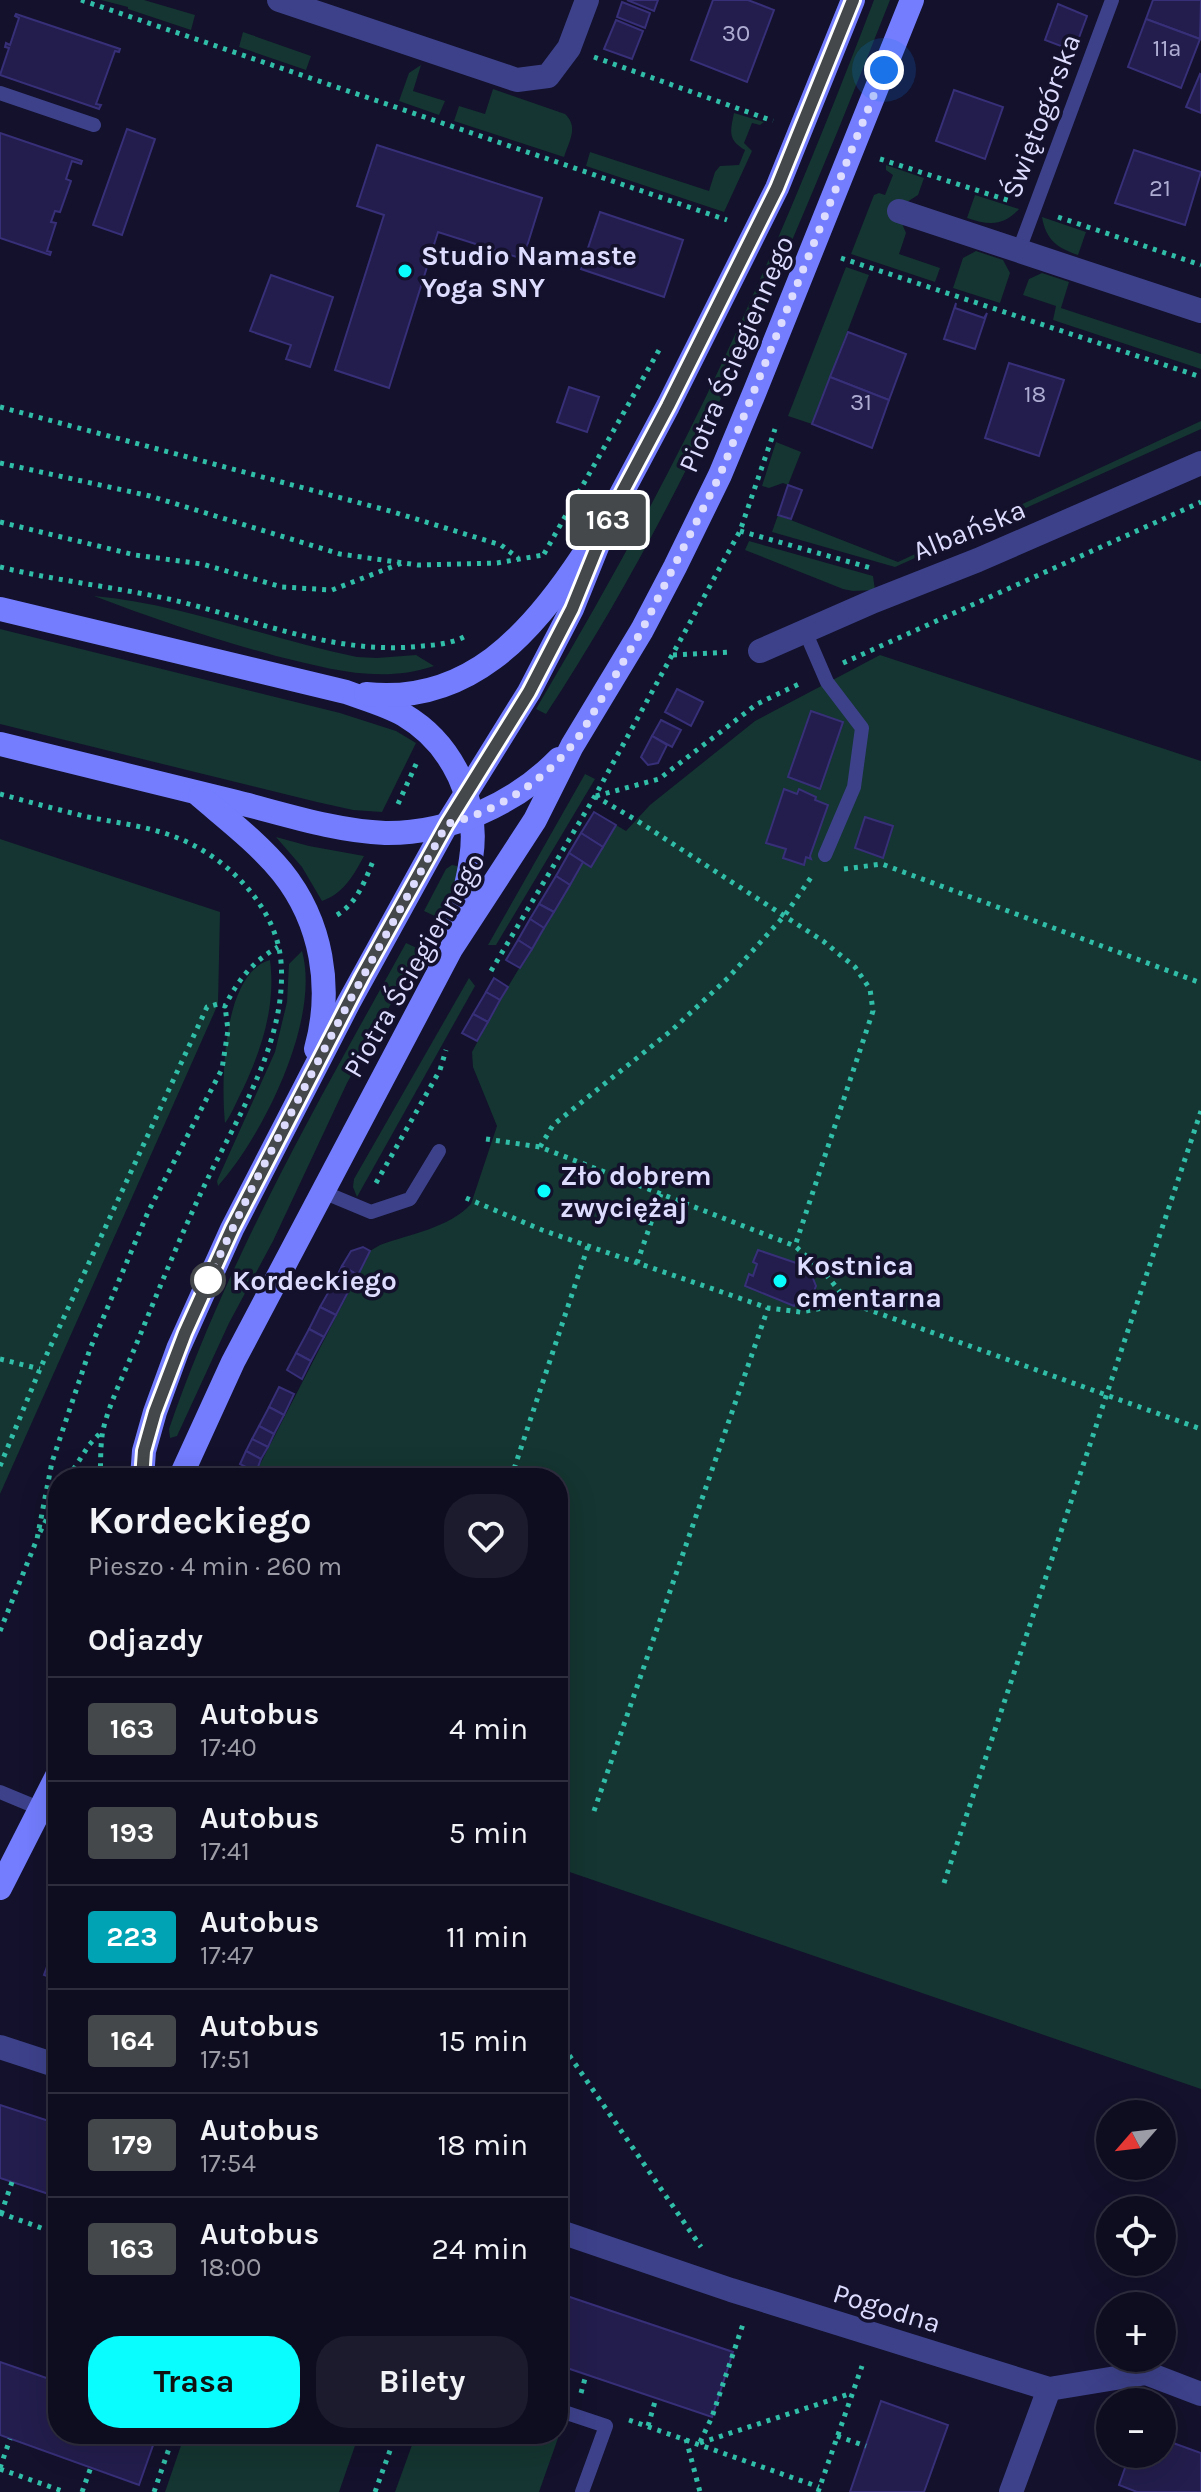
<!DOCTYPE html>
<html lang="pl">
<meta charset="utf-8">
<style>
:root{--surface:#0e0d20;--page:#1c1b2d;--text:#f1f3f6;--muted:#9b9ca5;--line:#2e2d3e;--accent:#09fcfe}
body{margin:0;font-family:Karla,sans-serif;background:var(--page);color:var(--text);height:100vh;display:flex;flex-direction:column;font-size:30px;white-space:nowrap}
*{box-sizing:border-box;margin:0}
p{font-size:26px;color:var(--muted)}
.icon{flex:none;width:44px;height:44px;fill:none;stroke:currentColor;stroke-width:2;stroke-linecap:round;stroke-linejoin:round}
.map{position:relative;flex:1;overflow:hidden}
.sheet{position:absolute;left:48px;top:1468px;width:520px;height:976px;display:flex;flex-direction:column;background:var(--surface);border-radius:32px;box-shadow:0 8px 32px #0002,0 0 0 2px var(--line)}
.sheet>*{flex:none}
.badge{padding:0 16px;border-radius:6px;font-size:28px;line-height:52px}
.needle{width:52px;rotate:242deg}
.controls{position:absolute;left:1096px;top:2100px;display:grid;gap:16px}
.controls a{display:grid;place-items:center;width:80px;height:80px;border-radius:50%;background:var(--surface);box-shadow:0 8px 32px #0002,0 0 0 2px var(--line);font-size:40px}
.you{position:absolute;width:40px;height:40px;margin:-20px;border:6px solid #fff;border-radius:50%;background:#1a73e8;box-shadow:0 0 0 12px #1a73e833}
.map>.badge{position:absolute;translate:-50% -50%;box-shadow:0 0 0 4px #fff}
h2{padding:0 40px;font-size:30px;line-height:72px}
.round{display:grid;place-items:center;flex:none;width:84px;height:84px;border-radius:32px;background:var(--page)}
.headline{display:flex;align-items:center;justify-content:space-between;height:136px;padding:0 40px}
h1{font-size:38px;font-weight:700;line-height:60px}
.button{display:flex;gap:16px;margin-top:auto;padding:16px 40px}
.button a{flex:1;height:92px;border-radius:32px;background:var(--accent);color:#111;font-size:32px;font-weight:700;line-height:92px;text-align:center}
.button a+a{background:var(--page);color:var(--text)}
ul{padding:0;list-style:none}
li{display:flex;align-items:center;gap:24px;height:104px;padding:0 40px;border-top:2px solid var(--line)}
li div{flex:1}
li b{display:block;font-size:30px}
li em{font-style:normal}
li .badge{min-width:88px;font-weight:700;text-align:center}
.map>svg:first-child{display:block}
</style>
<div class="map">
<svg width="1201" height="2492" viewBox="0 0 1201 2492">
<rect width="100%" height="100%" fill="#13112b"/>
<g fill="#143531">
<path d="M101,0H144L195,15L191,30L128,9V7Z"/>
<path d="M874,0H890C793,246 692,492 546,714L536,709C602,597 666,483 721,365C777,246 827,123 874,0Z"/>
<path d="M243,32L311,56L306,70L239,47Z"/>
<path d="M421,65L413,91L445,101L439,115L399,101L409,73Z"/>
<path d="M493,89L565,114C579,127 569,141 564,157L454,121L459,106L485,114Z"/>
<path d="M734,113L764,122L760,125L752,123L744,143L752,151L724,212L586,166L590,152L709,191L715,172L720,166L739,165L745,150C728,140 730,132 734,113Z"/>
<path d="M886,165L924,178L918,195L907,202L894,200L888,215L901,221L906,233L899,254L940,268L935,282L851,254L874,195L879,193L885,195L893,175L886,170Z"/>
<path d="M975,195L1019,209C1003,227 988,225 967,218Z"/>
<path d="M1042,217L1086,232L1078,255C1057,248 1046,240 1042,217Z"/>
<path d="M976,251L1003,260L1010,273L1000,303L953,288L963,258Z"/>
<path d="M846,267L869,275L812,424L788,416Z"/>
<path d="M1042,273L1069,282L1061,308L1201,354V369L1053,320L1056,306L1023,295L1029,279Z"/>
<path d="M1201,421V429L895,567L772,532L778,515L898,562Z"/>
<path d="M776,442L801,452L788,485L783,483L769,488L762,486Z"/>
<path d="M749,541L873,576L875,590L853,591L843,589L745,550Z"/>
<path d="M94,596C183,604 269,639 357,657L377,658L416,655L434,666C380,684 330,669 276,656C214,639 154,619 94,596Z"/>
<path d="M0,629L340,713L396,731L416,743L382,812L353,810L317,802L0,724Z"/>
<path d="M880,655L1201,761V2089L558,1868V1478H253L370,1251L380,1245C410,1234 449,1228 471,1204L497,1126L473,1067L472,1052L500,1000L583,862L591,866L616,825L626,831L650,805L755,721Z"/>
<path d="M585,774L595,779L496,945H488Z"/>
<path d="M276,837L309,846L364,856C354,875 343,894 322,901L302,867Z"/>
<path d="M0,839L220,912L218,1004L0,1494Z"/>
<path d="M452,865L457,866L459,870L458,879L439,918L424,911L446,869Z"/>
<path d="M406,943L421,950L347,1083L273,1241L229,1323L177,1436L170,1438L169,1429C228,1258 319,1100 406,943Z"/>
<path d="M302,951C321,1019 263,1136 218,1186L217,1181L275,1052L287,1002L289,964Z"/>
<path d="M270,960C276,1006 262,1048 243,1089C237,1100 232,1114 225,1123C221,1083 222,973 270,960Z"/>
<path d="M469,978L475,986L357,1197L353,1187L354,1179Z"/>
<path d="M185,2434H359L339,2492H165Z"/>
<path d="M416,2434H546L558,2438L539,2492H395Z"/>
</g>
<g fill="#221d4c" stroke="#372f78" stroke-width="2">
<path d="M627,0H658L654,11Z"/>
<path d="M713,0H748L774,10L747,82L691,60Z"/>
<path d="M1153,0H1201L1200,39L1146,19Z"/>
<path d="M622,2L650,13L645,28L617,17Z"/>
<path d="M1058,4L1087,16L1074,51L1045,40Z"/>
<path d="M16,14L120,49L119,52L115,51L96,104L101,105L99,109L0,75L9,48L5,47L6,43L10,45L19,18L15,16Z"/>
<path d="M1146,19L1200,39L1181,88L1128,67Z"/>
<path d="M616,20L643,31L632,59L604,49Z"/>
<path d="M1200,74L1201,75V113L1186,107Z"/>
<path d="M954,90L1003,107L985,159L936,141Z"/>
<path d="M127,129L155,139L122,235L93,225Z"/>
<path d="M0,133L82,161L81,164L72,161L66,179L71,181L60,212L55,211L51,222L56,223L47,251L51,252L50,255L0,238Z"/>
<path d="M377,145L542,198L523,259L438,232L389,388L335,370L384,215L357,206Z"/>
<path d="M1134,150L1201,172L1185,225L1115,203Z"/>
<path d="M600,212L683,240L664,297L581,269Z"/>
<path d="M271,275L333,297L310,367L286,359L291,345L250,331Z"/>
<path d="M956,303L955,308L984,318L987,313L975,349L944,339Z"/>
<path d="M848,332L906,354L889,400L830,377Z"/>
<path d="M1009,363L1064,380L1039,456L985,438Z"/>
<path d="M830,377L889,400L872,448L812,424Z"/>
<path d="M569,387L599,397L587,432L557,422Z"/>
<path d="M788,485L802,490L791,519L778,515Z"/>
<path d="M677,689L703,702L691,726L665,712Z"/>
<path d="M811,711L843,722L820,789L788,777Z"/>
<path d="M661,720L681,730L672,747L652,736Z"/>
<path d="M652,736L667,745L658,763L648,765L641,757Z"/>
<path d="M784,789L797,794L799,789L816,797L815,800L828,805L810,856L811,859L806,857L804,865L783,858L786,849L766,843Z"/>
<path d="M594,812L616,825L603,847L581,833Z"/>
<path d="M865,817L893,826L883,858L855,848Z"/>
<path d="M581,833L603,847L591,867L569,853Z"/>
<path d="M569,853L583,862L570,885L556,876Z"/>
<path d="M556,876L570,885L554,912L539,904Z"/>
<path d="M539,904L554,912L544,928L530,919Z"/>
<path d="M530,919L544,928L532,949L518,940Z"/>
<path d="M518,940L532,949L520,968L506,960Z"/>
<path d="M494,978L508,987L500,1000L486,992Z"/>
<path d="M486,992L500,1000L488,1022L473,1014Z"/>
<path d="M473,1014L488,1022L477,1041L462,1033Z"/>
<path d="M363,1247L370,1251L358,1275L342,1266L351,1251Z"/>
<path d="M758,1250L808,1267L807,1274L812,1276L816,1286L812,1296L802,1301L797,1299L794,1306L745,1286L749,1274L753,1276L757,1264L753,1262Z"/>
<path d="M342,1266L358,1275L348,1292L333,1284Z"/>
<path d="M333,1284L348,1292L336,1315L320,1307Z"/>
<path d="M320,1307L336,1315L324,1337L309,1329Z"/>
<path d="M309,1329L324,1337L311,1361L296,1353Z"/>
<path d="M296,1353L311,1361L302,1379L287,1370Z"/>
<path d="M279,1387L294,1394L284,1415L269,1407Z"/>
<path d="M269,1407L284,1415L274,1434L259,1426Z"/>
<path d="M259,1426L274,1434L268,1447L252,1439Z"/>
<path d="M252,1439L268,1447L261,1459L246,1451Z"/>
<path d="M246,1451L261,1459L256,1472L240,1464Z"/>
<path d="M57,1940H58V1980L44,1975Z"/>
<path d="M0,2105L58,2124V2197L0,2178Z"/>
<path d="M558,2293L733,2352L712,2417L558,2365Z"/>
<path d="M0,2362L58,2382V2434H157L139,2485L0,2435Z"/>
<path d="M881,2401L948,2425L924,2492H850Z"/>
<path d="M1162,2439L1201,2453V2492H1137L1119,2485L1130,2454H1162Z"/>
</g>
<g fill="none" stroke-linecap="round" stroke-linejoin="round">
<g stroke="#31bea8" stroke-width="5" stroke-dasharray="4 6" stroke-linecap="butt">
<path d="M81,0L727,220"/>
<path d="M594,57L773,121"/>
<path d="M880,159L1010,201"/>
<path d="M1058,217L1201,265"/>
<path d="M841,258L1201,377"/>
<path d="M0,407L390,511L501,545L518,558"/>
<path d="M0,463L150,496L340,554L418,565L497,563L543,555"/>
<path d="M0,522L135,555L202,564L282,587L332,590L402,563"/>
<path d="M740,531L871,568"/>
<path d="M544,554L659,350"/>
<path d="M0,567C57,581 116,587 173,600C256,620 337,656 423,646C437,645 452,643 464,637"/>
<path d="M673,655L731,652"/>
<path d="M843,663L1201,502"/>
<path d="M0,794C29,802 59,810 88,817C124,824 161,828 193,845C236,867 277,912 281,962C287,1038 241,1111 208,1178C182,1232 159,1289 136,1345C125,1372 110,1401 103,1430C100,1445 101,1462 100,1478"/>
<path d="M595,796L636,820L823,941L855,967L870,989L873,1011L795,1246L824,1272L849,1303"/>
<path d="M596,796L659,779L757,704L801,683"/>
<path d="M398,804L417,762"/>
<path d="M844,869L882,864L1201,983"/>
<path d="M337,915C357,903 365,881 373,861"/>
<path d="M491,971L595,796L740,531L775,429"/>
<path d="M486,1139L540,1147L795,1246"/>
<path d="M540,1147L553,1125L672,1030L728,978L785,915L812,876"/>
<path d="M376,1183L440,1070L446,1050"/>
<path d="M466,1198L542,1230L768,1308L801,1312L850,1303L1201,1429"/>
<path d="M637,1263L661,1194"/>
<path d="M0,1359L40,1369"/>
<path d="M0,1466L40,1369L207,1007L218,1004L225,1006C238,980 252,962 278,947"/>
<path d="M68,1478L89,1445L102,1431"/>
<path d="M511,1478L588,1246"/>
<path d="M40,1532L58,1497"/>
<path d="M0,1631L37,1539L52,1462L90,1349L148,1212L222,1069L228,1030L225,1006"/>
<path d="M594,1811L768,1308"/>
<path d="M944,1883L1201,1111"/>
<path d="M558,2039L701,2247"/>
<path d="M0,2213L58,2234"/>
<path d="M1,2214L12,2182"/>
<path d="M581,2393L586,2375"/>
<path d="M629,2420L819,2487"/>
<path d="M648,2426L656,2398"/>
<path d="M837,2436L866,2446"/>
<path d="M686,2439L700,2492"/>
<path d="M700,2442L712,2417L743,2324"/>
<path d="M700,2443L852,2393"/>
<path d="M0,2468L10,2439"/>
<path d="M0,2469L65,2492"/>
<path d="M82,2492L91,2467"/>
<path d="M154,2492L174,2434"/>
<path d="M375,2492L396,2434"/>
<path d="M818,2492L862,2366"/>
</g>
<g stroke="#3d418a" stroke-width="14">
<path d="M0,93L94,125"/>
<path d="M1019,250L1112,0"/>
<path d="M805,631L827,682L862,728L854,787L825,855"/>
<path d="M323,1192L371,1212L410,1199L439,1151"/>
<path d="M0,1792L41,1809"/>
<path d="M558,2410L606,2426L582,2492"/>
</g>
<g stroke="#3d418a" stroke-width="24">
<path d="M279,0L517,80L548,76L569,48L587,0"/>
<path d="M899,211L1201,311"/>
<path d="M760,651L874,601L978,560L1201,463"/>
<path d="M0,2047L58,2066"/>
<path d="M558,2231L731,2290L1049,2389L1146,2373L1201,2394"/>
<path d="M1011,2492L1049,2389"/>
</g>
<g stroke="#737dfe" stroke-width="24">
<path d="M0,609L346,692C365,699 387,705 404,715C453,744 480,802 471,859C468,883 460,908 455,932"/>
<path d="M366,694C468,705 531,634 582,557"/>
<path d="M0,744C79,763 157,783 236,802C284,814 335,831 385,833C449,834 515,804 559,759"/>
<path d="M200,796C228,820 258,843 282,872C322,922 333,988 316,1049"/>
<path d="M142,1478L144,1451L155,1412L178,1349L232,1229L349,1002L447,824L529,692L572,609L610,515L668,406L777,188L853,0"/>
<path d="M180,1478L233,1362L451,949L535,820L572,746L642,630L675,567L720,475L755,391L912,0"/>
<path d="M0,1888L58,1774"/>
</g>
</g>
<g fill="none" stroke-linecap="round" stroke-linejoin="round">
<defs>
<path id="line" d="M142,1478L144,1451L155,1412L185,1333L232,1229L362,977L447,824L529,692L572,609L610,515L668,406L777,188L853,0"/>
</defs>
<use href="#line" stroke="#fff" stroke-width="18"/>
<use href="#line" stroke="#45484a" stroke-width="12"/>
<path stroke="#dddcff" stroke-width="8" stroke-dasharray="0 14.4" d="M208,1280L253,1186L349,1002L447,824C501,810 550,778 582,732L642,630L720,475L884,70"/>
</g>
<g fill="#09fcfe" stroke="#13112b" stroke-width="3">
<circle cx="405" cy="271" r="8"/>
<circle cx="544" cy="1191" r="8"/>
<circle cx="780" cy="1281" r="8"/>
</g>
<circle fill="#fff" stroke="#45484a" stroke-width="4" cx="208" cy="1280" r="16"/>
<g text-anchor="middle" dominant-baseline="central" stroke-width="7" stroke-linejoin="round" paint-order="stroke">
<g font-size="24" fill="#aeacd2">
<text x="736" y="33">30</text>
<text x="1167" y="48">11a</text>
<text x="1160" y="188">21</text>
<text x="1035" y="394">18</text>
<text x="861" y="402">31</text>
</g>
<g font-size="28" fill="#dddcff" stroke="#13112b">
<text transform="translate(1041 116) rotate(-69)">Świętogórska</text>
<text transform="translate(736 354) rotate(-67)">Piotra Ściegiennego</text>
<text transform="translate(969 530) rotate(-22)">Albańska</text>
<text transform="translate(414 965) rotate(-60)">Piotra Ściegiennego</text>
<text transform="translate(887 2308) rotate(17)">Pogodna</text>
</g>
<g font-size="28" font-weight="bold" fill="#dddcff" stroke="#13112b" text-anchor="start">
<text x="421" y="255">Studio Namaste<tspan x="421" dy="32">Yoga SNY</tspan></text>
<text x="560" y="1175">Zło dobrem<tspan x="560" dy="32">zwyciężaj</tspan></text>
<text x="796" y="1265">Kostnica<tspan x="796" dy="32">cmentarna</tspan></text>
</g>
<g font-size="28" font-weight="bold" fill="#dddcff" stroke="#13112b" text-anchor="start">
<text x="232" y="1280">Kordeckiego</text>
</g>
</g>
</svg>
<div class="controls">
<a><svg class="needle" viewBox="-14 -14 28 28"><path d="M0-13l5 13h-10z" fill="#e53935"/><path d="M0 13l5-13h-10z" fill="#9b9ca5"/></svg></a>
<a><svg class="icon" aria-label="locate" viewBox="0 0 24 24"><circle cx="12" cy="12" r="6"/><path d="M12 2v4M12 18v4M2 12h4M18 12h4"/></svg></a>
<a>+</a>
<a>−</a>
</div>
<div class="you" style="left:884px;top:70px"></div>
<b class="badge" style="left:608px;top:520px;background:#45484a;color:#fff">163</b>
<section class="sheet">
<div class="headline"><div><h1>Kordeckiego</h1><p>Pieszo · 4 min · 260 m</p></div><a class="round"><svg class="icon" aria-label="heart" viewBox="0 0 24 24"><path d="M12 20l-8-8c-3-5 5-10 8-4 3-6 11-1 8 4z"/></svg></a></div>
<h2>Odjazdy</h2>
<ul>
<li><span class="badge" style="background:#45484a;color:#fff">163</span><div><b>Autobus</b><p>17:40</p></div><em>4 min</em></li>
<li><span class="badge" style="background:#45484a;color:#fff">193</span><div><b>Autobus</b><p>17:41</p></div><em>5 min</em></li>
<li><span class="badge" style="background:#00a3b4;color:#fff">223</span><div><b>Autobus</b><p>17:47</p></div><em>11 min</em></li>
<li><span class="badge" style="background:#45484a;color:#fff">164</span><div><b>Autobus</b><p>17:51</p></div><em>15 min</em></li>
<li><span class="badge" style="background:#45484a;color:#fff">179</span><div><b>Autobus</b><p>17:54</p></div><em>18 min</em></li>
<li><span class="badge" style="background:#45484a;color:#fff">163</span><div><b>Autobus</b><p>18:00</p></div><em>24 min</em></li>
</ul>
<div class="button"><a>Trasa</a><a>Bilety</a></div>
</section>
</div>
